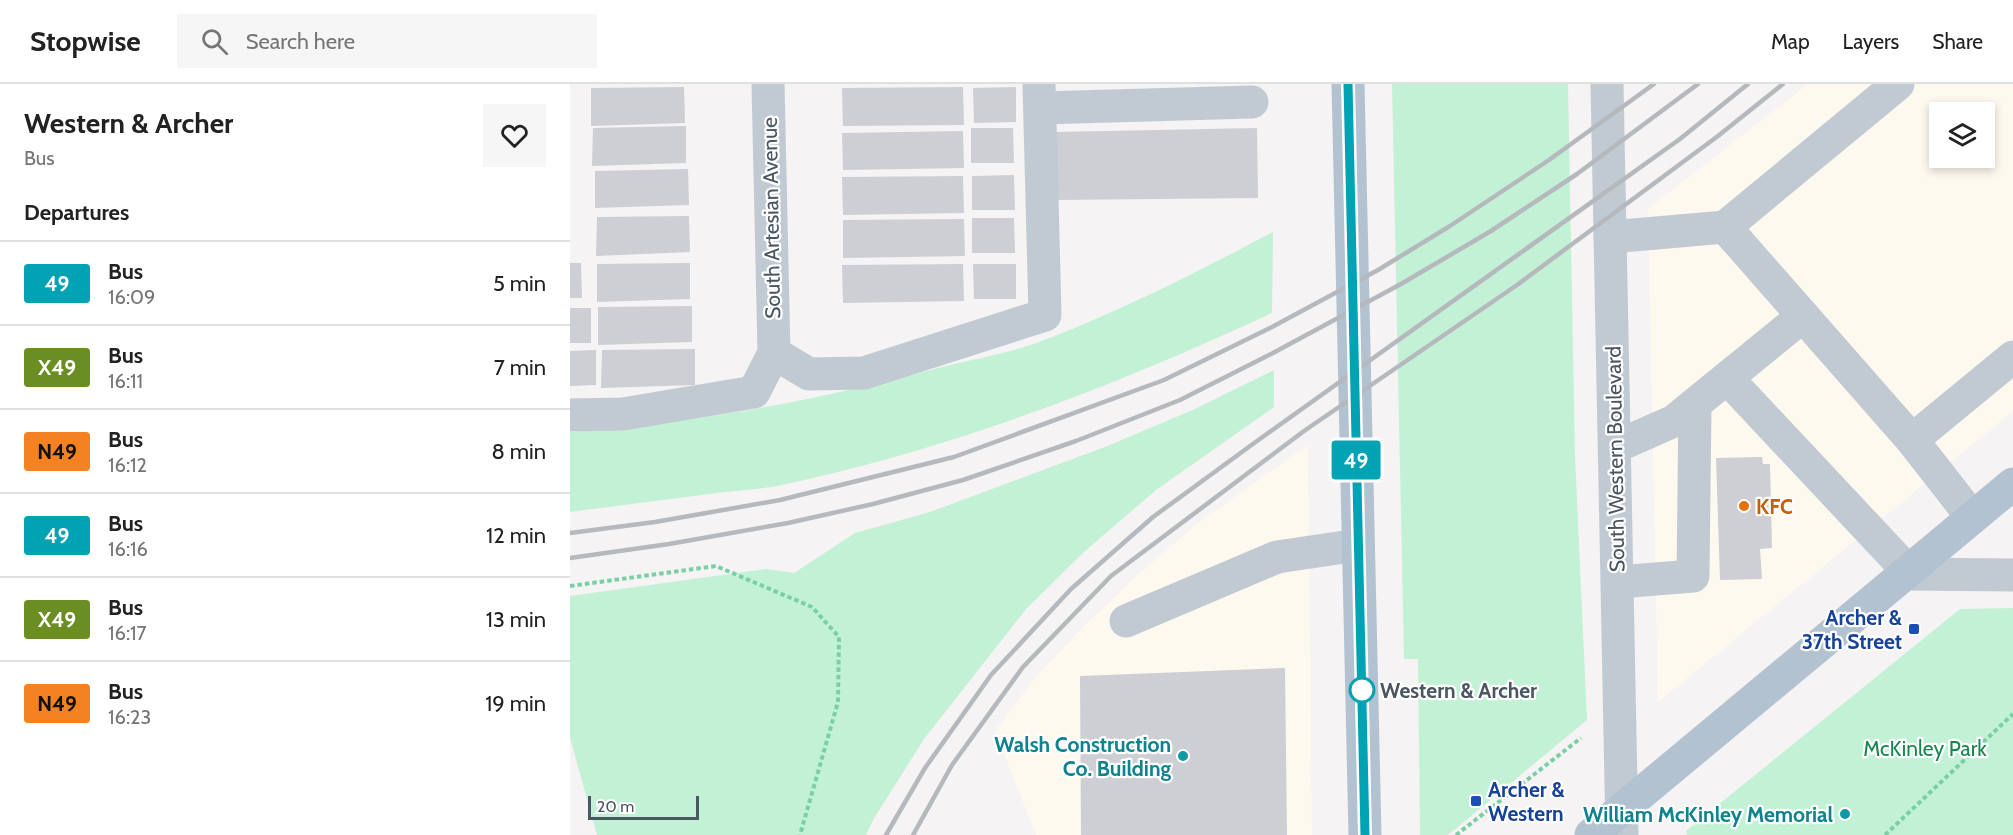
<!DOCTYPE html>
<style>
:root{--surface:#fff;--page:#f6f6f6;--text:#222;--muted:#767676;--line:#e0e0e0}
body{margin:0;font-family:Cabin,sans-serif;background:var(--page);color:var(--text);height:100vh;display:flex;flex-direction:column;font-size:22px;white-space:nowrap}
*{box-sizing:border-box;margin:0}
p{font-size:20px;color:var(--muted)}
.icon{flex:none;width:33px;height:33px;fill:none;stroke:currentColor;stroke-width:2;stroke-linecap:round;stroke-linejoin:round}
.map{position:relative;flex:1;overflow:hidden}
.details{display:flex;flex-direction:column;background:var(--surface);width:570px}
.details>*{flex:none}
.badge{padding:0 12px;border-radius:4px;font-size:21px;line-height:39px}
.buttons{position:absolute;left:1359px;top:18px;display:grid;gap:12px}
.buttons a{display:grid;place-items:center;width:66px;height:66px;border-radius:0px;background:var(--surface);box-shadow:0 3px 9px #0003;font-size:30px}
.scale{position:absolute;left:18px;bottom:15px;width:111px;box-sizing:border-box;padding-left:6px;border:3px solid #4a5661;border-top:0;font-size:16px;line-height:21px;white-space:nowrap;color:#4a5661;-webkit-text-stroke:4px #fff;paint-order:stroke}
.map>.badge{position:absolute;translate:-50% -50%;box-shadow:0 0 0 3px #fff}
h2{padding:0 24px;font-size:22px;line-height:54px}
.round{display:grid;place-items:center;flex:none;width:63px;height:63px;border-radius:0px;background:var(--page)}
.headline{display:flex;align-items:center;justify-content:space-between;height:102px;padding:0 24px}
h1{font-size:28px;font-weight:800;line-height:45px}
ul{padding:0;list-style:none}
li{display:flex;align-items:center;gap:18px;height:84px;padding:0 24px;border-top:2px solid var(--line)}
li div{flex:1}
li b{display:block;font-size:22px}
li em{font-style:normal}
li .badge{min-width:66px;font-weight:700;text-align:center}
header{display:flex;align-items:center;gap:36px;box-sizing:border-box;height:84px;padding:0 30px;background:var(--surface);border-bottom:2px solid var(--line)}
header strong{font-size:28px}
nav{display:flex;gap:33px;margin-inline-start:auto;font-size:21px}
.search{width:420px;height:54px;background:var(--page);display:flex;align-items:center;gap:15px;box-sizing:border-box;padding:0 21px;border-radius:0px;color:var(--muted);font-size:22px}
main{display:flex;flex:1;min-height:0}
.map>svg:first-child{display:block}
</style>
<header>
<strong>Stopwise</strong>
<div class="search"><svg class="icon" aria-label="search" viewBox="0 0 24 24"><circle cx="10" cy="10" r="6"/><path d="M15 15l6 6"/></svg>Search here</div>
<nav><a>Map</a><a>Layers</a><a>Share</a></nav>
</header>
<main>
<section class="details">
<div class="headline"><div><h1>Western &amp; Archer</h1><p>Bus</p></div><a class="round"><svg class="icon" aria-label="heart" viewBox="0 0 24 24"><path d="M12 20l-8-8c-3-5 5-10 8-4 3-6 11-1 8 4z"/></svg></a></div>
<h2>Departures</h2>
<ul>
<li><span class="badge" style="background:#00a3b4;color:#fff">49</span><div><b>Bus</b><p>16:09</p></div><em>5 min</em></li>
<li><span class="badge" style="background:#6b8e23;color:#fff">X49</span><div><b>Bus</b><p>16:11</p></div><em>7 min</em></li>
<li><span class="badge" style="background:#f58220;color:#111">N49</span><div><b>Bus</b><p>16:12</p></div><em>8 min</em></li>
<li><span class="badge" style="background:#00a3b4;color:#fff">49</span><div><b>Bus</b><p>16:16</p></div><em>12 min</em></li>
<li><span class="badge" style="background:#6b8e23;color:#fff">X49</span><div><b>Bus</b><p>16:17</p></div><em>13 min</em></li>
<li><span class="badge" style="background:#f58220;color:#111">N49</span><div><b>Bus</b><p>16:23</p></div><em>19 min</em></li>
</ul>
</section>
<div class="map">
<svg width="1443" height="751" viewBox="0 0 1443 751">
<rect width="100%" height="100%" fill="#f5f3f3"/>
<g fill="#fdf9ef" fill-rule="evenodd">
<path d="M1238,0H1443V327L1088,618L1078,125ZM1370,28H1414V74H1370Z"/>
<path d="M738,361L742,751H466L425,647L465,594L511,545L569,490L623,443Z"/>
</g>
<g fill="#c3f1d5">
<path d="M822,0H998L1005,372L1017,636L878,751H850L848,575H834Z"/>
<path d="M703,148L702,229C543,303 378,366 207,402C185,406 162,407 139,410C93,416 46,422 0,428V348C127,339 249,316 372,283C405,275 445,268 477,255C555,225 629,187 703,148Z"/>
<path d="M704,286V323L586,406L515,467L456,525L354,655L303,736L296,751H27L0,654V512L196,485L224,489L285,449L360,428L535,363L625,325Z"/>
<path d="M1443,524V751H1117L1116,747L1390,525Z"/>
</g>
<g fill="#cdcfd5">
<path d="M114,3L115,39L21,42V4Z"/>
<path d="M393,3L394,41L273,42L272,4Z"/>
<path d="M446,3V38L404,39L403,4Z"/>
<path d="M116,42V79L22,82L23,44Z"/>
<path d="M401,44H443L444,79H401Z"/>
<path d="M687,44L688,114L486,116L485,48Z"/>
<path d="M393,47L394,84L273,86L272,49Z"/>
<path d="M118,85L119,121L25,124V87Z"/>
<path d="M444,91L445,126H402V92Z"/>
<path d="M393,92L394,129L273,131L272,93Z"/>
<path d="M119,132L120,168L26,172L27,133Z"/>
<path d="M402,134H444L445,169H402Z"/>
<path d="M394,135L395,172L273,174V136Z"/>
<path d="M0,179H11L12,214H0Z"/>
<path d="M120,179V215L27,218V180Z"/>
<path d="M393,180L394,217L273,219L272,181Z"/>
<path d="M403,180H446V215H404Z"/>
<path d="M122,222V258L28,261V223Z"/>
<rect x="0" y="224" width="21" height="35"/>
<path d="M125,265V301L31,304L32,266Z"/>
<path d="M26,266V301L0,302V267Z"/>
<path d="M1192,373L1193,380H1200L1202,464L1190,465L1192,495L1150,496L1146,374Z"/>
<path d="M715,584L717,751H511L510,592Z"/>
</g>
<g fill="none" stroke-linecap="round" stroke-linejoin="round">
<g stroke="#7ad0a6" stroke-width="4" stroke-dasharray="4.5 3" stroke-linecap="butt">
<path d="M0,502L146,482L242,523L269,553L268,618L230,751"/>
<path d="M886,751L1011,654"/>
<path d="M1315,751L1443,630"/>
</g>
<g stroke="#c1cad2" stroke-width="33">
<path d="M1037,0L1052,751"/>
<path d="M470,24L682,18"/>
<path d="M1155,143L1342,356L1402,433"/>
<path d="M1040,153L1155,143L1328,0"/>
<path d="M204,269L239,290L294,289L475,231L469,0"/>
<path d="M1157,294L1338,487"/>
<path d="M0,331L53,330L184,308L204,269L198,0"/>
<path d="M1342,356L1443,273"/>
<path d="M1045,363L1104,337L1233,232"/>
<path d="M1333,490L1443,491"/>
<path d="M1048,498L1123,492L1125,320"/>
<path d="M556,537L707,473L788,461"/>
</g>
<g stroke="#b3c2d1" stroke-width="33">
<path d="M778,0L795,751"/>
<path d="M1021,751L1443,400"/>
</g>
<g stroke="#b5b8bd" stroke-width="4.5">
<path d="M0,449L85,438L210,416L384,373L594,296L702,243L808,186L880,142L979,76L1084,0"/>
<path d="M0,474L99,460L218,439L303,420L393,396L506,357L610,316L703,269L831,200L921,147L1007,90L1128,0"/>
<path d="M316,751L355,684L421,591L501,505L583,433L687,357L1110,55L1178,0"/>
<path d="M343,751L382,681L453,583L541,492L734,347L947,201L1148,52L1213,0"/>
</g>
</g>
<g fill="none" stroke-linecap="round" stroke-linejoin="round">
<defs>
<path id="line" d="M778,0L795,751"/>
</defs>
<use href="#line" stroke="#fff" stroke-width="14"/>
<use href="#line" stroke="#00a3b4" stroke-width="9"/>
</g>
<circle fill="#e8710a" stroke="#fff" stroke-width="2" cx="1174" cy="422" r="6"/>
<g fill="#1a4fb4" stroke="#fff" stroke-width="2">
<rect x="1338" y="539" width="12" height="12" rx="3"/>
<rect x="900" y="711" width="12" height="12" rx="3"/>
</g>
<circle fill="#fff" stroke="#00a3b4" stroke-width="3" cx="792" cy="606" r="12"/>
<g fill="#0f9aa8" stroke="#fff" stroke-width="2">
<circle cx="613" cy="672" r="6"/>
<circle cx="1275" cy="730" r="6"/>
</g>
<g text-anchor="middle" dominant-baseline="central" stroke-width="4.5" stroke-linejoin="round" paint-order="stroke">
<g font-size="21" fill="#4a5661" stroke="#fff">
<text transform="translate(201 134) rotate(-91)">South Artesian Avenue</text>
<text transform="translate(1045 375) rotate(-91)">South Western Boulevard</text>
</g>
<g font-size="21" font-weight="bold" fill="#c56008" stroke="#fff" text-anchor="start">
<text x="1186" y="422">KFC</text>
</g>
<g font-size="21" font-weight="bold" fill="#164399" stroke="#fff" text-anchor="end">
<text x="1332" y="533">Archer &amp;<tspan x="1332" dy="24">37th Street</tspan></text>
<text x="918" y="705" text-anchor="start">Archer &amp;<tspan x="918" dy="24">Western</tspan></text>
</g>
<g font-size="21" font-weight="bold" fill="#4a5661" stroke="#fff" text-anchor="start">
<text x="810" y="606">Western &amp; Archer</text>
</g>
<g font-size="21" font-weight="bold" fill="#0d838f" stroke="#fff" text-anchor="end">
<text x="601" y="660">Walsh Construction<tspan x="601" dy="24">Co. Building</tspan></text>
<text x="1263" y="730">William McKinley Memorial</text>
</g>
<g font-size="21" fill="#17864f" stroke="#fff">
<text x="1355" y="664">McKinley Park</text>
</g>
</g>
</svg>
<div class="buttons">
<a><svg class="icon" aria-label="layers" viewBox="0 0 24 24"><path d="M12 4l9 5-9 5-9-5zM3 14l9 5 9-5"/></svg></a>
</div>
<div class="scale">20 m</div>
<b class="badge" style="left:786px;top:376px;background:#00a3b4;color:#fff">49</b>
</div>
</main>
